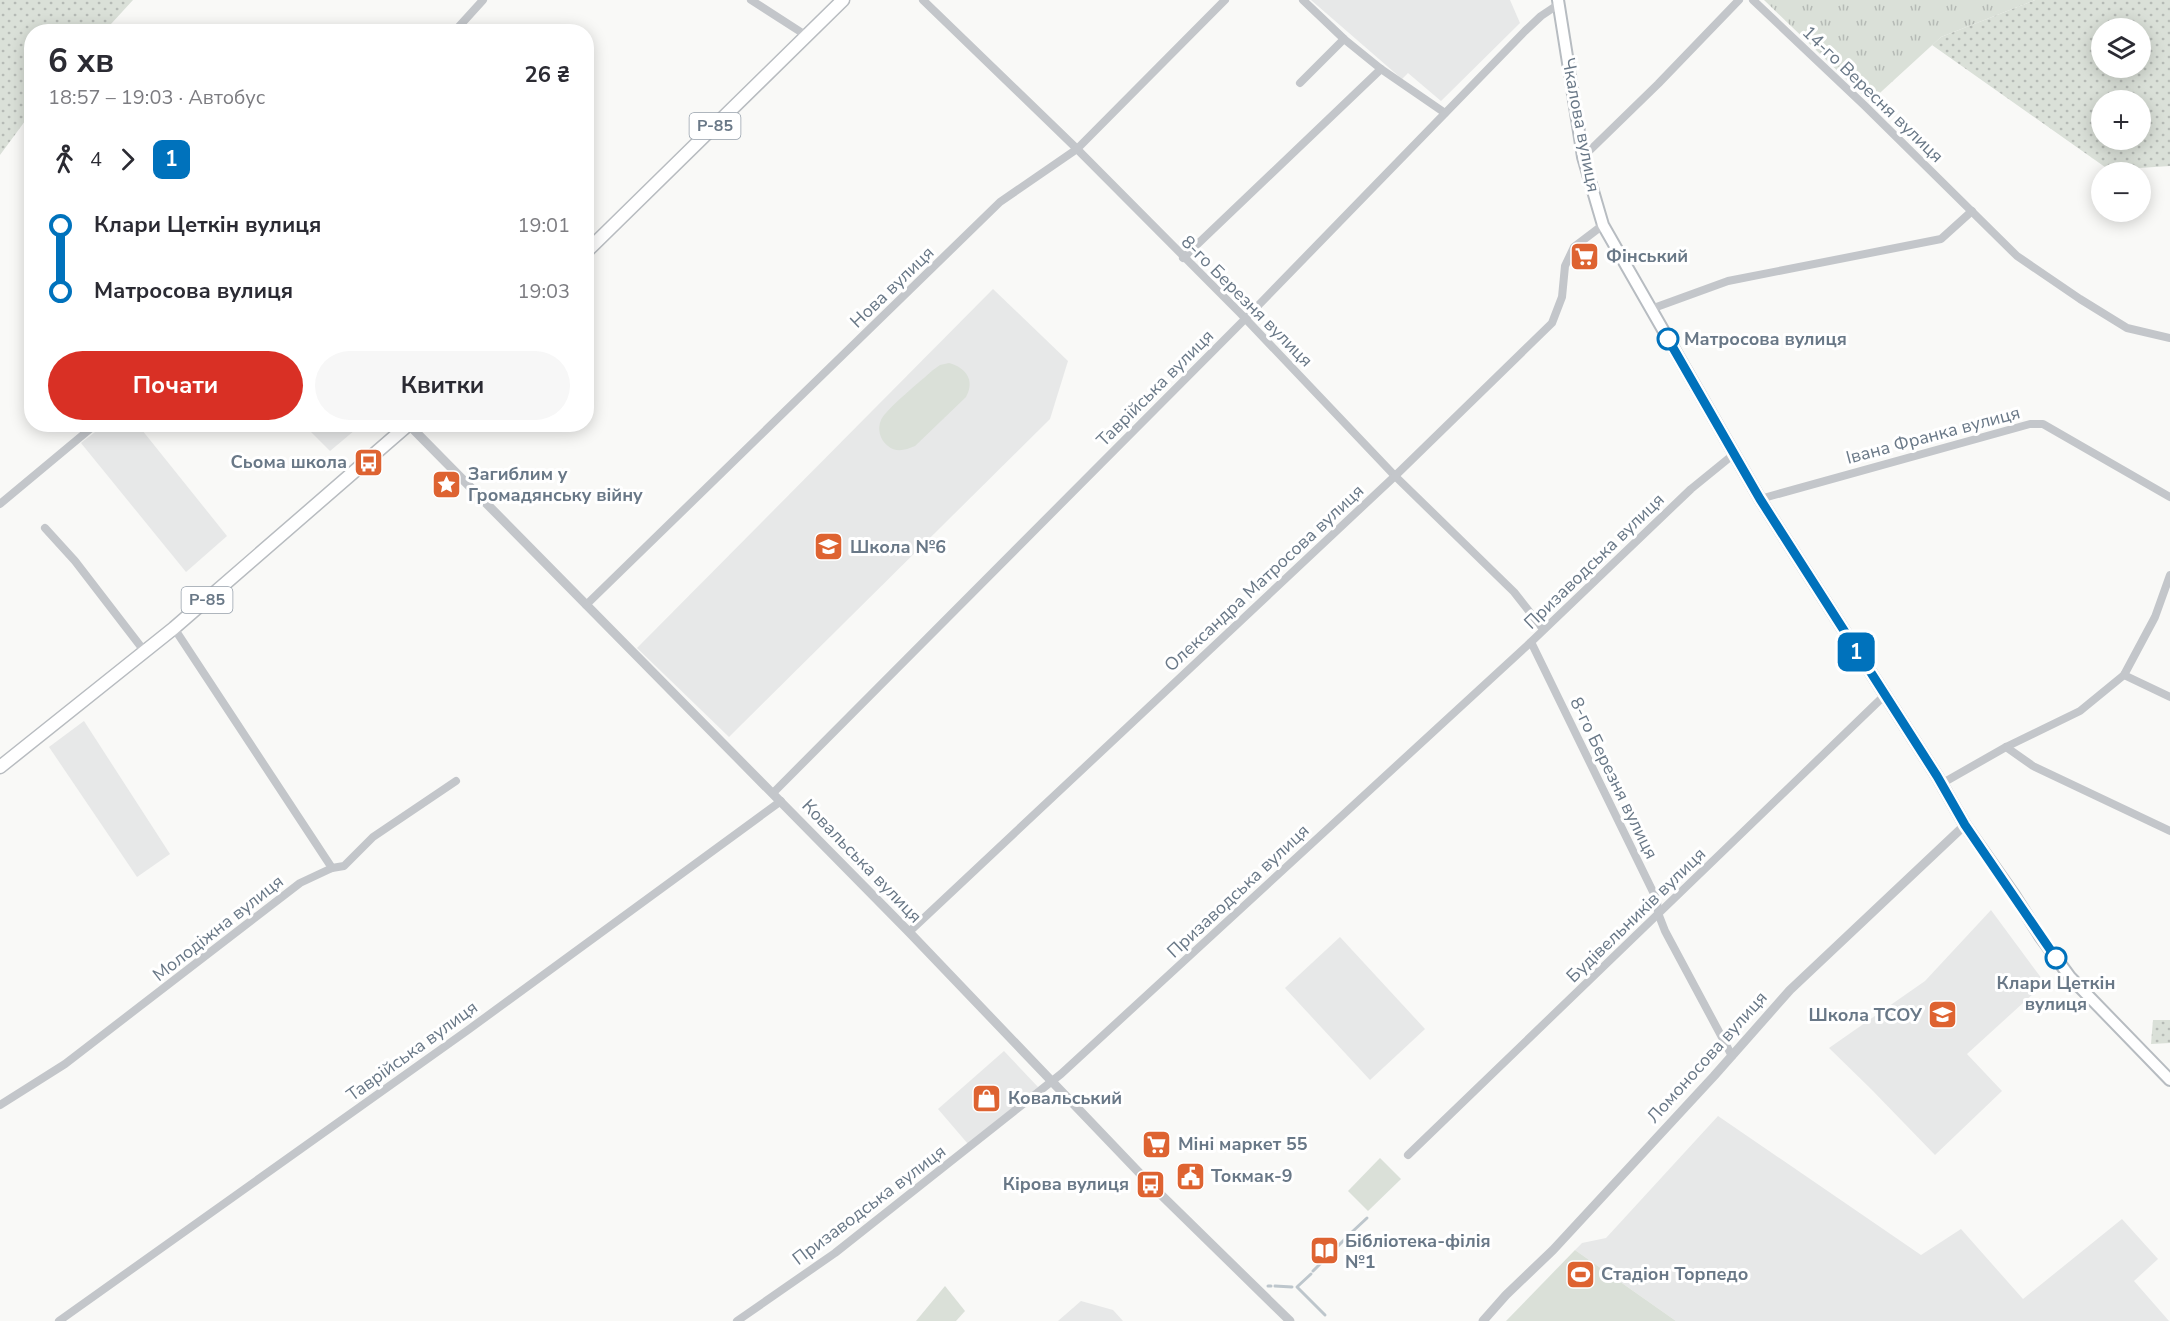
<!DOCTYPE html>
<html lang="uk">
<meta charset="utf-8">
<style>
:root{--surface:#fff;--page:#f7f7f7;--text:#2b2b33;--muted:#7c7c81;--accent:#d93025}
body{margin:0;font-family:"Nunito Sans",sans-serif;background:var(--page);color:var(--text);height:100vh;display:flex;flex-direction:column;font-size:22px;white-space:nowrap}
*{box-sizing:border-box;margin:0}
p{font-size:20px;color:var(--muted)}
.icon{flex:none;width:33px;height:33px;fill:none;stroke:currentColor;stroke-width:2;stroke-linecap:round;stroke-linejoin:round}
.map{position:relative;flex:1;overflow:hidden}
.details{position:absolute;left:24px;top:24px;width:570px;height:408px;display:flex;flex-direction:column;background:var(--surface);border-radius:24px;box-shadow:0 3px 15px #0003}
.details>*{flex:none}
.badge{padding:0 12px;border-radius:9px;font-size:21px;line-height:39px}
.buttons{position:absolute;left:2091px;top:18px;display:grid;gap:12px}
.buttons a{display:grid;place-items:center;width:60px;height:60px;border-radius:50%;background:var(--surface);box-shadow:0 3px 15px #0003;font-size:30px}
.map>.badge{position:absolute;translate:-50% -50%;box-shadow:0 0 0 3px #fff}
.legs{display:flex;align-items:center;gap:9px;height:66px;padding:0 24px;font-size:20px}
.legs p{margin-inline-start:auto}
.overview{display:flex;align-items:center;justify-content:space-between;height:102px;padding:0 24px}
h1{font-size:33px;font-weight:700;line-height:45px}
.cta{display:flex;gap:12px;margin-top:auto;padding:12px 24px}
.cta a{flex:1;height:69px;border-radius:36px;background:var(--accent);color:#fff;font-size:24px;font-weight:700;line-height:69px;text-align:center}
.cta a+a{background:var(--page);color:var(--text)}
ul{padding:0 24px;list-style:none}
li{display:flex;align-items:center;gap:21px;height:66px;font-size:22px}
li i{display:grid;place-items:center;width:9px;height:100%;margin:0 8px;background:currentColor}
li i::after{content:'';width:15px;height:15px;margin:-8px;border:4px solid;border-radius:50%;background:var(--surface)}
li p{margin-inline-start:auto}
li:first-child i{background:linear-gradient(#0000 50%,currentColor 0)}
li:last-child i{background:linear-gradient(currentColor 50%,#0000 0)}
.map>svg:first-child{display:block}
</style>
<div class="map">
<svg width="2170" height="1321" viewBox="0 0 2170 1321">
<defs>
<pattern id="grass-tufts" width="24" height="20" patternUnits="userSpaceOnUse" patternTransform="scale(1.5)"><rect width="24" height="20" fill="#dae0d8"/><path d="M3 7l-1-3M5 7V3M7 7l1-3M15 17l-1-3M17 17v-4M19 17l1-3" fill="none" stroke="#b5bab5"/></pattern>
<pattern id="garden-dots" width="8" height="8" patternUnits="userSpaceOnUse" patternTransform="scale(1.5)"><rect width="8" height="8" fill="#dae0d8"/><path d="M2 2h.1M6 6h.1" fill="none" stroke="#b5bab5" stroke-width="1.8" stroke-linecap="round"/></pattern>
</defs>
<rect width="100%" height="100%" fill="#f9f9f7"/>
<g fill="#e7e8e8">
<path d="M1311,0H1510L1520,23L1441,101L1408,73L1402,79Z"/>
<path d="M993,289L1068,361L1050,419L729,737L637,648Z"/>
<path d="M104,425H138L227,536L186,572L81,443Z"/>
<path d="M304,425H361L330,451Z"/>
<path d="M84,721L170,854L137,877L49,747Z"/>
<path d="M1991,910L2045,983L1967,1054L2002,1091L1935,1155L1871,1089L1829,1048L1925,981Z"/>
<path d="M1340,937L1425,1029L1370,1080L1285,988Z"/>
<path d="M1004,1051L1038,1087L968,1144L938,1109Z"/>
<path d="M1718,1116L1921,1255L1961,1229L2023,1299L2122,1219L2158,1259L2134,1281L2169,1321H1676L1575,1250L1582,1243L1606,1238Z"/>
<path d="M1081,1301L1113,1310L1123,1321H1058Z"/>
</g>
<path fill="url(#grass-tufts)" d="M1764,0H2035L1941,37L1870,102Z"/>
<g fill="#dae0d8">
<path d="M949,363C967,368 975,381 966,397L915,446C906,450 896,453 888,446C880,440 877,429 881,420C886,409 922,380 933,370L940,365Z"/>
<path d="M1380,1158L1401,1179L1368,1211L1348,1191Z"/>
<path d="M1575,1250L1676,1321H1506Z"/>
<path d="M945,1286L965,1311L956,1321H916Z"/>
</g>
<g fill="url(#garden-dots)" fill-rule="evenodd">
<path d="M0,0H133L111,24L100,31L32,32L31,113L0,155Z"/>
<path d="M2035,0H2170V166L2139,168L2129,172H2112L1932,45L1941,37ZM2140,28V68H2102V28ZM2140,100V140H2102V100Z"/>
<path d="M2153,1020H2170V1043L2151,1044Z"/>
</g>
<g fill="none" stroke-linecap="round" stroke-linejoin="round">
<g stroke="#bdc6cc" stroke-width="3">
<path d="M1352,1232L1367,1218"/>
<path d="M1313,1271L1349,1235"/>
<path d="M1268,1286H1271"/>
<path d="M1275,1286L1292,1287"/>
<path d="M1298,1286L1311,1274"/>
<path d="M1297,1287L1325,1315"/>
</g>
<defs>
<path id="secondary" d="M1558,0L1583,157L1603,225L1631,274L1760,499L1937,776L1965,825L2014,895L2040,936L2070,977L2170,1080"/>
<g id="primary">
<path d="M586,252L843,0"/>
<path d="M0,767L174,628L409,424"/>
</g>
</defs>
<use href="#secondary" stroke="#b7bcc1" stroke-width="14"/>
<use href="#primary" stroke="#b8bcc0" stroke-width="15"/>
<g stroke="#c3c6ca" stroke-width="8">
<path d="M751,0L807,36"/>
<path d="M923,0L1074,146L1241,314L1395,476L1514,592L1543,629"/>
<path d="M1303,0L1344,39L1381,69L1445,113"/>
<path d="M1753,0L1864,105L2017,256L2080,299L2127,328L2170,338"/>
<path d="M454,32L483,0"/>
<path d="M1300,83L1344,39"/>
<path d="M1583,157L1658,84L1739,0"/>
<path d="M1183,258L1381,69"/>
<path d="M1651,309L1728,281L1941,239L1972,211"/>
<path d="M1760,499L2030,424H2043L2170,497"/>
<path d="M0,504L96,424"/>
<path d="M45,528L75,561L145,652"/>
<path d="M586,605L1000,202L1077,149L1225,0"/>
<path d="M174,628L332,868"/>
<path d="M1531,642L1657,900L1658,913L1665,931L1732,1056"/>
<path d="M2124,675L2170,697"/>
<path d="M2006,747L2033,766L2170,831"/>
<path d="M1941,784L2006,747L2080,711L2124,675L2155,617L2170,575"/>
<path d="M773,793L1246,318L1525,31L1541,16L1559,4"/>
<path d="M909,932L1395,476L1552,323L1562,297L1565,266L1574,247L1603,225"/>
<path d="M0,1105L65,1064L300,883L332,868L344,866L373,837L456,781"/>
<path d="M1408,1155L1884,696"/>
<path d="M59,1321L468,1030L781,801"/>
<path d="M737,1321L835,1253L1061,1074L1531,642L1691,489L1734,454"/>
</g>
<g stroke="#c3c6ca" stroke-width="9">
<path d="M409,425L909,932L1150,1184L1290,1321"/>
<path d="M1483,1321L1506,1295L1553,1250L1714,1076L1790,990L1965,825"/>
</g>
<use href="#secondary" stroke="#fff" stroke-width="10"/>
<use href="#primary" stroke="#fff" stroke-width="12"/>
</g>
<g fill="none" stroke-linecap="round" stroke-linejoin="round">
<defs>
<path id="line-1" d="M1668,339L1760,499L1937,776L1965,825L2056,958"/>
</defs>
<use href="#line-1" stroke="#fff" stroke-width="14"/>
<use href="#line-1" stroke="#0072bc" stroke-width="9"/>
</g>
<defs>
<symbol id="supermarket-square" viewBox="-11 -11 22 22"><rect x="-9" y="-9" width="18" height="18" rx="4" fill="#de6331" stroke="#fff"/><path d="M-6-5.5h2.5l.6 2H6L4.5 2H-2.5L-4.4-4H-6ZM-1.5 3.2a1.3 1.3 0 1 0 .1 0ZM3 3.2a1.3 1.3 0 1 0 .1 0Z" fill="#fff"/></symbol>
<symbol id="bus-square" viewBox="-11 -11 22 22"><rect x="-9" y="-9" width="18" height="18" rx="4" fill="#de6331" stroke="#fff"/><path d="M-5-6H5V4H4V6H2V4H-2V6H-4V4H-5ZM-3.5-4V0h7V-4ZM-3.5 1.2v1.5H-2V1.2ZM2 1.2v1.5H3.5V1.2Z" fill="#fff"/></symbol>
<symbol id="sight-square" viewBox="-11 -11 22 22"><rect x="-9" y="-9" width="18" height="18" rx="4" fill="#de6331" stroke="#fff"/><path d="M0-6L1.8-2.2L6-1.7L2.9 1.2L3.7 5.4L0 3.3L-3.7 5.4L-2.9 1.2L-6-1.7L-1.8-2.2Z" fill="#fff"/></symbol>
<symbol id="school-square" viewBox="-11 -11 22 22"><rect x="-9" y="-9" width="18" height="18" rx="4" fill="#de6331" stroke="#fff"/><path d="M0-5L7-2L0 1L-7-2ZM-4 1L0 2.5L4 1V4Q0 6-4 4Z" fill="#fff"/></symbol>
<symbol id="shop-square" viewBox="-11 -11 22 22"><rect x="-9" y="-9" width="18" height="18" rx="4" fill="#de6331" stroke="#fff"/><path d="M-5-2.5h2.3a2.7 3.5 0 0 1 5.4 0H5L5.5 6h-11ZM-1.5-2.5h3a1.5 2.3 0 0 0-3 0Z" fill="#fff"/></symbol>
<symbol id="civic-square" viewBox="-11 -11 22 22"><rect x="-9" y="-9" width="18" height="18" rx="4" fill="#de6331" stroke="#fff"/><path d="M-.6-6.5H3V-4.5H.6V-3L4-1V1h2V6H-6V1h2V-1L-.6-3ZM-1.2 2.5V6h2.4V2.5Z" fill="#fff"/></symbol>
<symbol id="library-square" viewBox="-11 -11 22 22"><rect x="-9" y="-9" width="18" height="18" rx="4" fill="#de6331" stroke="#fff"/><path d="M-6-4Q-3-5.5-.7-3.5V5Q-3 3-6 4ZM6-4Q3-5.5 .7-3.5V5Q3 3 6 4Z" fill="#fff"/></symbol>
<symbol id="stadium-square" viewBox="-11 -11 22 22"><rect x="-9" y="-9" width="18" height="18" rx="4" fill="#de6331" stroke="#fff"/><path d="M0-5a6.5 5 0 1 0 0 10a6.5 5 0 1 0 0-10ZM-3.5-1.8h7v3.6h-7Z" fill="#fff"/></symbol>
</defs>
<g fill-rule="evenodd">
<use href="#supermarket-square" x="1568" y="240" width="33" height="33"/>
<use href="#bus-square" x="352" y="446" width="33" height="33"/>
<use href="#sight-square" x="430" y="468" width="33" height="33"/>
<use href="#school-square" x="812" y="530" width="33" height="33"/>
<use href="#school-square" x="1926" y="998" width="33" height="33"/>
<use href="#shop-square" x="970" y="1082" width="33" height="33"/>
<use href="#supermarket-square" x="1140" y="1128" width="33" height="33"/>
<use href="#civic-square" x="1174" y="1160" width="33" height="33"/>
<use href="#bus-square" x="1134" y="1168" width="33" height="33"/>
<use href="#library-square" x="1308" y="1234" width="33" height="33"/>
<use href="#stadium-square" x="1564" y="1258" width="33" height="33"/>
</g>
<g fill="#fff" stroke="#0072bc" stroke-width="3">
<circle cx="1668" cy="339" r="10"/>
<circle cx="2056" cy="958" r="10"/>
</g>
<g text-anchor="middle" dominant-baseline="central" stroke-width="6" stroke-linejoin="round" paint-order="stroke">
<g fill="#fff" stroke="#96a0ab" stroke-width="1.5">
<rect x="689.5" y="113" width="51" height="26" rx="4.5"/>
<rect x="181.5" y="587" width="51" height="26" rx="4.5"/>
</g>
<g font-size="16" font-weight="bold" fill="#697887">
<text x="715" y="126">Р-85</text>
<text x="207" y="600">Р-85</text>
</g>
<g font-size="18" fill="#697887" stroke="#fff">
<text transform="translate(1873 94) rotate(44)">14-го Вересня вулиця</text>
<text transform="translate(1581 125) rotate(79)">Чкалова вулиця</text>
<text transform="translate(892 287) rotate(-44)">Нова вулиця</text>
<text transform="translate(1247 301) rotate(45)">8-го Березня вулиця</text>
<text transform="translate(1155 388) rotate(-45)">Таврійська вулиця</text>
<text transform="translate(1933 435) rotate(-15)">Івана Франка вулиця</text>
<text transform="translate(1594 561) rotate(-44)">Призаводська вулиця</text>
<text transform="translate(1264 578) rotate(-43)">Олександра Матросова вулиця</text>
<text transform="translate(1614 778) rotate(64)">8-го Березня вулиця</text>
<text transform="translate(862 861) rotate(46)">Ковальська вулиця</text>
<text transform="translate(1238 891) rotate(-43)">Призаводська вулиця</text>
<text transform="translate(1636 915) rotate(-44)">Будівельників вулиця</text>
<text transform="translate(218 928) rotate(-38)">Молодіжна вулиця</text>
<text transform="translate(412 1051) rotate(-36)">Таврійська вулиця</text>
<text transform="translate(1707 1057) rotate(-48)">Ломоносова вулиця</text>
<text transform="translate(869 1205) rotate(-37)">Призаводська вулиця</text>
</g>
<g font-size="18" font-weight="bold" fill="#697887" stroke="#fff" text-anchor="start">
<text x="1606" y="256">Фінський</text>
<text x="347" y="462" text-anchor="end">Сьома школа</text>
<text x="468" y="474">Загиблим у<tspan x="468" dy="21">Громадянську війну</tspan></text>
<text x="850" y="547">Школа №6</text>
<text x="1922" y="1015" text-anchor="end">Школа ТСОУ</text>
<text x="1008" y="1098">Ковальський</text>
<text x="1178" y="1144">Міні маркет 55</text>
<text x="1211" y="1176">Токмак-9</text>
<text x="1129" y="1184" text-anchor="end">Кірова вулиця</text>
<text x="1345" y="1241">Бібліотека-філія<tspan x="1345" dy="21">№1</tspan></text>
<text x="1601" y="1274">Стадіон Торпедо</text>
</g>
<g font-size="18" font-weight="bold" fill="#697887" stroke="#fff" text-anchor="start">
<text x="1684" y="339">Матросова вулиця</text>
<text x="2056" y="983" text-anchor="middle">Клари Цеткін<tspan x="2056" dy="21">вулиця</tspan></text>
</g>
</g>
</svg>
<div class="buttons">
<a><svg class="icon" aria-label="layers" viewBox="0 0 24 24"><path d="M12 4l9 5-9 5-9-5zM3 14l9 5 9-5"/></svg></a>
<a>+</a>
<a>−</a>
</div>
<b class="badge" style="left:1856px;top:652px;background:#0072bc;color:#fff">1</b>
<section class="details">
<div class="overview"><div><h1>6 хв</h1><p>18:57 – 19:03 · Автобус</p></div><b>26 ₴</b></div>
<div class="legs"><svg class="icon" aria-label="walk" viewBox="0 0 24 24"><circle cx="13" cy="4" r="2"/><path d="M13 8l-2 6 4 7M11 14l-3 7M7 12l3-4h3l4 4"/></svg>4<svg class="icon" aria-label="forward" viewBox="0 0 24 24"><path d="M9 5l7 7-7 7"/></svg><b class="badge" style="background:#0072bc;color:#fff">1</b></div>
<ul>
<li><i style="color:#0072bc"></i><b>Клари Цеткін вулиця</b><p>19:01</p></li>
<li><i style="color:#0072bc"></i><b>Матросова вулиця</b><p>19:03</p></li>
</ul>
<div class="cta"><a>Почати</a><a>Квитки</a></div>
</section>
</div>
